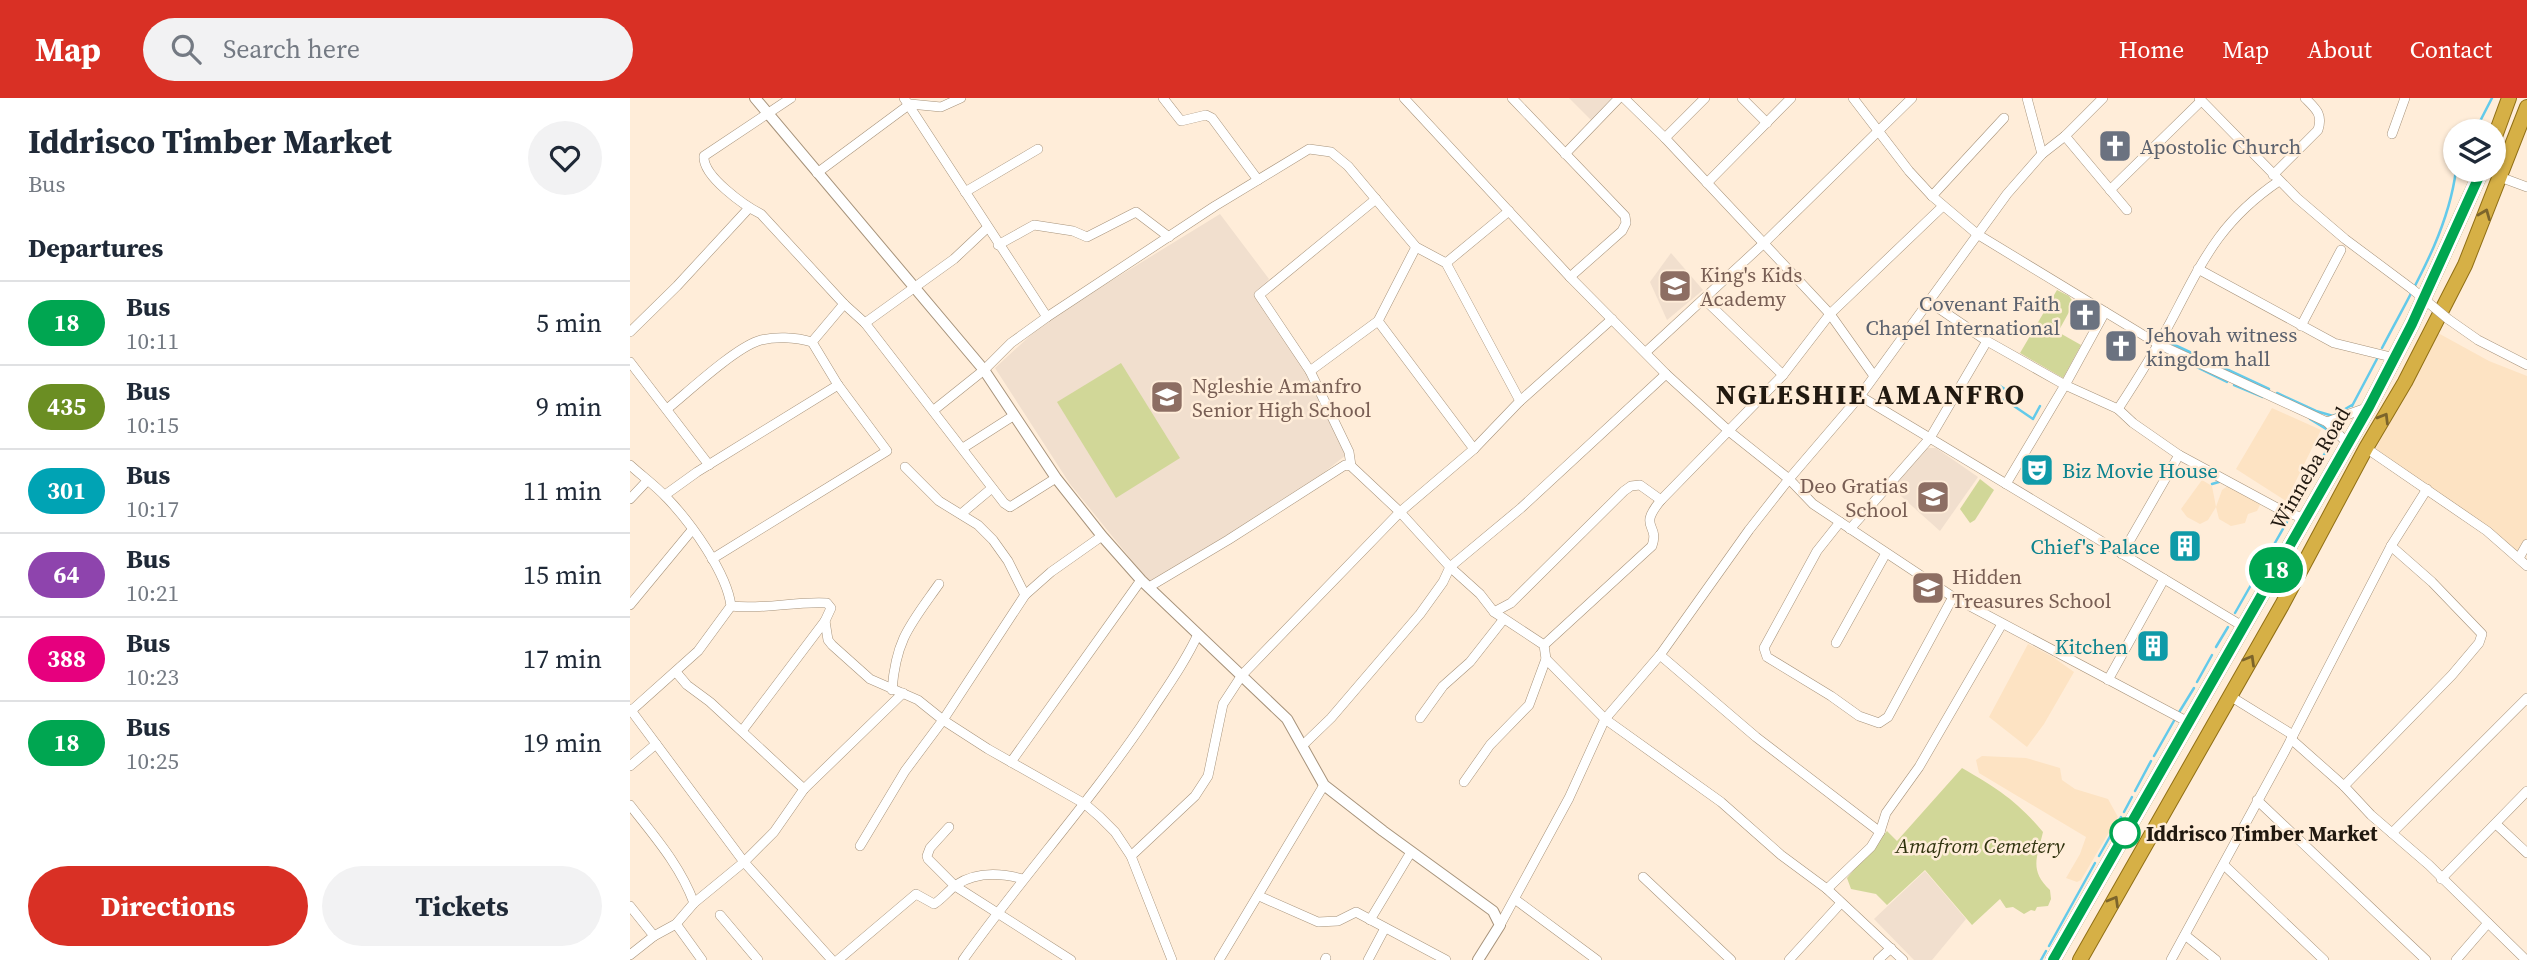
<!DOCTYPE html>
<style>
:root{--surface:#fff;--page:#f2f2f3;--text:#1f2937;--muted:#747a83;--line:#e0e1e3;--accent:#d93025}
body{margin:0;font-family:"Source Serif 4",serif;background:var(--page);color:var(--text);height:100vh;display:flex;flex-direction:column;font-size:26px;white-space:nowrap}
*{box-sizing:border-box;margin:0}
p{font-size:23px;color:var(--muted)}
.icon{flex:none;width:38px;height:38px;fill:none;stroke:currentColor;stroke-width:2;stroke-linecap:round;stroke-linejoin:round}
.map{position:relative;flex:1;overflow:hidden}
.side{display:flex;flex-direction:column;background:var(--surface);width:630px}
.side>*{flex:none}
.badge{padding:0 14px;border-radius:23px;font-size:24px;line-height:46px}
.controls{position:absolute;left:1813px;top:21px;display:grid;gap:14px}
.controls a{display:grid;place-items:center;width:63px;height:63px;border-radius:50%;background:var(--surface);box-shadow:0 2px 5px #0004;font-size:35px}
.map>.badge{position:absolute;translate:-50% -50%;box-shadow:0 0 0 4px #fff}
h2{padding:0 28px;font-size:26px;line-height:63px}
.round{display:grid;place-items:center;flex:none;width:74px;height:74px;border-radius:37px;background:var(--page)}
.head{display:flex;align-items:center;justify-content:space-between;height:119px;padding:0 28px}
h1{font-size:33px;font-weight:700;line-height:52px}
.button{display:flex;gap:14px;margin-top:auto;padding:14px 28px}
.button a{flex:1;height:80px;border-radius:42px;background:var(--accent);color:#fff;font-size:28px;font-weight:700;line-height:80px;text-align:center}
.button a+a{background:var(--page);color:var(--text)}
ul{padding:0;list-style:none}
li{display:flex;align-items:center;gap:21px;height:84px;padding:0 28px;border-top:2px solid var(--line)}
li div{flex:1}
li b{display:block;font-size:26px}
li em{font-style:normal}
li .badge{min-width:77px;font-weight:700;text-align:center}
header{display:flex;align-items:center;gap:42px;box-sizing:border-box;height:98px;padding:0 35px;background:var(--accent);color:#fff}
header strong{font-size:33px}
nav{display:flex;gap:38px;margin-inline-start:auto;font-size:24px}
.search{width:490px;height:63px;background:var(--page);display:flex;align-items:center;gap:18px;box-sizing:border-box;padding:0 24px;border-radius:38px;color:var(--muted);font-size:26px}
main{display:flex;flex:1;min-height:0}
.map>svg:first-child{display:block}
</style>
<header>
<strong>Map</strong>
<div class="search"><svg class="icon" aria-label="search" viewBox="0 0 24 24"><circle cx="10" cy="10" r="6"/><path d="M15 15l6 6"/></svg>Search here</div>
<nav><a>Home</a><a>Map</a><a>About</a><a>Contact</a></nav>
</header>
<main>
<section class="side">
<div class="head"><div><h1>Iddrisco Timber Market</h1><p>Bus</p></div><a class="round"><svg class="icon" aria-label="heart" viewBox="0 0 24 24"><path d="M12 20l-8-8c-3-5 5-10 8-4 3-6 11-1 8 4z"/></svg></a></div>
<h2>Departures</h2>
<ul>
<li><span class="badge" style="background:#00a651;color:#fff">18</span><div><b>Bus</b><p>10:11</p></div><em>5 min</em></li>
<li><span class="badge" style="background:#6b8e23;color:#fff">435</span><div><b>Bus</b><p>10:15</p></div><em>9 min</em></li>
<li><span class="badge" style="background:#00a3b4;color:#fff">301</span><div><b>Bus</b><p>10:17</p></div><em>11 min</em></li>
<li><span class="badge" style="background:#8e44ad;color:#fff">64</span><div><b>Bus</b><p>10:21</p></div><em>15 min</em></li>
<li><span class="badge" style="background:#e6007e;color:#fff">388</span><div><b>Bus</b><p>10:23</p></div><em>17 min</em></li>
<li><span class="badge" style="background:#00a651;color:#fff">18</span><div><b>Bus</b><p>10:25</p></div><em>19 min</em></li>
</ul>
<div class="button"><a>Directions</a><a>Tickets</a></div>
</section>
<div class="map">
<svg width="1897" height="862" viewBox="0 0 1897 862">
<rect width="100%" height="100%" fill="#ffedd9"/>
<g fill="#fde3c3">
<path d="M1808,235L1859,263L1897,278V442L1890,456L1745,352Z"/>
<path d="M1642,310L1691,332L1656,403L1606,371Z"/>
<path d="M1572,382L1582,388L1586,409L1592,392L1602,385L1628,400L1630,407L1627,413L1618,416L1615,425L1601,428L1589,421L1586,409L1578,422L1570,426L1557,419L1551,411Z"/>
<path d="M1398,546L1423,559L1444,574L1414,626L1397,649L1359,619Z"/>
<path d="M1352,658L1396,660L1430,670L1432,682L1445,691L1478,701L1488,719L1451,782L1447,784L1436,780L1450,756L1456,739L1349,675L1346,662Z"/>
</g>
<g fill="#f1dfce">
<path d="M939,0H986L963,24Z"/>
<path d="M590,116L639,181L626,195L661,241L716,357L692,376L521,486L440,386L365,270L416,223Z"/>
<path d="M1041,155L1073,192L1037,222L1020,184Z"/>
<path d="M1297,350H1306L1348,379L1310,433L1262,390Z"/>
<path d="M1295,773L1336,821L1302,862H1284L1244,821Z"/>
</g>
<g fill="#d1d798">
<path d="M1427,192L1439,198L1444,205L1428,234L1451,247L1433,280L1390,255Z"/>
<path d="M491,265L550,360L486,400L427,304Z"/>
<path d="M1350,381L1364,392L1345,422L1340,425L1330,411Z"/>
<path d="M1332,670C1367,690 1387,703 1413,734C1407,760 1399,772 1420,792L1421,801L1418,808L1407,809L1405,813L1401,812L1394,816L1383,809L1376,810L1370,801L1342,827L1295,772L1257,807L1246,796L1221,791L1217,780L1257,733L1267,743Z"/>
</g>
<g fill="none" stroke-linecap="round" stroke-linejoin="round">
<g stroke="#63caea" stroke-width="2.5">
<path d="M1845,33L1862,0"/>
<path d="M1534,242L1639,291"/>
<path d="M1752,250C1781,194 1818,136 1826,72"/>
<path d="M1538,255L1597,284"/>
<path d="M1604,287L1633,299"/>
<path d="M1647,295L1686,313L1703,318L1722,307"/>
<path d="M1375,303L1366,297L1370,288L1378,293"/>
<path d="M1378,304L1403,321L1410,308"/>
<path d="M1722,308L1748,259"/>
<path d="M1680,321L1701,334"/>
<path d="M1582,386L1592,383"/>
<path d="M1666,408L1706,335"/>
<path d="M1605,515L1658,422"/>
<path d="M1586,549L1598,529"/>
<path d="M1567,584L1582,557"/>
<path d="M1548,616L1564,590"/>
<path d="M1524,658L1545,621"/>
<path d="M1505,693L1521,663"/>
<path d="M1494,714L1502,699"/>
<path d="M1469,758L1491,719"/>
<path d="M1419,848L1465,765"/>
<path d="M1411,862L1416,853"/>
</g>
<defs>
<g id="minor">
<path d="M161,0L74,58C72,78 115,108 131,116L214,206L235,225L374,405L380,409L426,380"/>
<path d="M274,0L417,219"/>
<path d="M533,0L551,23L576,17L582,20L628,82"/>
<path d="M774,0L940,179L1036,276L1100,334L1159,381L1183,406L1323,499L1560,625"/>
<path d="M882,0L995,118L996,125L992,133L940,179"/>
<path d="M994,0L1035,40L1200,216L1244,278"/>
<path d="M1112,0L1137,25"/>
<path d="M1223,0L1279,73L1302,98L1347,136L1528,246L1697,324L1718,346"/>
<path d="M1397,0L1412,56"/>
<path d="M1569,0L1667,100L1715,141L1782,191"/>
<path d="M1762,36L1775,0"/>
<path d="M1435,38L1497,112"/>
<path d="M1035,40L1075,0"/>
<path d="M935,56L989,0"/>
<path d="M187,75L280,6L311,9L331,0"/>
<path d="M1643,77L1688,32C1693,16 1686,11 1675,0"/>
<path d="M1870,79L1897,89"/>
<path d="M1077,85L1161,0"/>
<path d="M1480,92L1571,3"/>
<path d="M335,94L408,51"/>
<path d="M1302,98L1374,20"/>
<path d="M368,147L404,127L443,133L457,139L506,114L539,139"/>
<path d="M816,165L879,113"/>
<path d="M1568,171L1704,245L1765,260"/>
<path d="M1074,201L1153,277"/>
<path d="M1298,203L1357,243L1435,287L1488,311L1503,325L1549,357L1649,411L1675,421"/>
<path d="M1818,221L1848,242L1897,267"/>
<path d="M748,223L786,149"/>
<path d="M235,225L324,161L357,130"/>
<path d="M1671,228L1711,152"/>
<path d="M0,234L47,188L119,110"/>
<path d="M1016,254L1133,146L1282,0"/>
<path d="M0,264L79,367"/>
<path d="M680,273L629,197L746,101"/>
<path d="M1230,298L1614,529"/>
<path d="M37,311C58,294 104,251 128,243C144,238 166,239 182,244"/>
<path d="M1488,311C1507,282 1525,253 1541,223C1573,162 1590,123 1649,83"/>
<path d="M304,312L354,272L381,245L417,219L585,108L679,51L701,54L718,68L786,149L816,165L890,303"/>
<path d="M1697,324L1739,309"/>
<path d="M333,350L383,318"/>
<path d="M1736,350L1857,433L1897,468"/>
<path d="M0,367C12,378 26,388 37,400C61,425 97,475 101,508L68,553L1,613"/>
<path d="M721,368L719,354L680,273L748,223L844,351"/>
<path d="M275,369L309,403L348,427L363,442L378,463L395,497"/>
<path d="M1376,386L1435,287L1475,214"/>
<path d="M35,397L67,374L208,287"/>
<path d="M0,401L17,383"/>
<path d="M331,416L362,390"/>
<path d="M1210,424L1187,453L1134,550L1137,559L1201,598L1229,618L1249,625L1258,619L1323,499"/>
<path d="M1220,431L1300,340L1357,243"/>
<path d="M1492,456L1549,357"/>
<path d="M1889,460L1897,446"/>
<path d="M82,461L257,353L208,287L182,244L214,206"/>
<path d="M519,489L598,442L715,367L721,368L770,414L820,469L850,496L864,514L914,547L916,561L975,621L1091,704L1151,757L1197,791L1273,862"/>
<path d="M0,507L62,432"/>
<path d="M101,508C133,512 165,503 197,505L201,510L195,523L112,633"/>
<path d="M864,514L881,505L994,393L1001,388L1010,387L1031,402"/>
<path d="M195,523L198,542L202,547L240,581L288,602L313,622L358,651L455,706L470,719L485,734L501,758L542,862"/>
<path d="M1206,545L1256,455"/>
<path d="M914,547L1022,448C1030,425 1007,431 1031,402L1153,277L1200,216L1313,108"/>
<path d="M1030,557L1126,639L1250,734L1241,749L1197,791"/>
<path d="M46,574L57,587L80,604L174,691"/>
<path d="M1478,582L1534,481"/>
<path d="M262,592C266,541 280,527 309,486"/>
<path d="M1600,598L1663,637"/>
<path d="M0,611L114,764L202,862"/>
<path d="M790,620L813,588L840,564L873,522"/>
<path d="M1661,641L1714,688L1741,717L1799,767L1896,862"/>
<path d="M673,647L701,620L790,516L813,484L820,469L891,410L1036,276"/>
<path d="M381,664L511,482"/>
<path d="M0,668L26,646"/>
<path d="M834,684L860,647L899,607L916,561"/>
<path d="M1714,688L1822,577L1849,545L1852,536L1802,484L1761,448"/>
<path d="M1627,702L1796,862"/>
<path d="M0,707C24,738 50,767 64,805"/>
<path d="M1866,726L1897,755"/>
<path d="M319,729L300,750L297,758L298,761L325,788L441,862"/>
<path d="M1250,734L1256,715L1289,669L1372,526"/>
<path d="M1762,735L1897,600"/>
<path d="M230,748L275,673L313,622L395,497L421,474L472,438"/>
<path d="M501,758L565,698L578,678L593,606L612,577L770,414L844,351L890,303L982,221"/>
<path d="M1594,767L1694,862"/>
<path d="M1013,779L1101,862"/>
<path d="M1811,781L1897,693"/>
<path d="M629,798L688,824L708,823L726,814L816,862"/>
<path d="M886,802L967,862"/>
<path d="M0,808L24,838"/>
<path d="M90,817L128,862"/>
<path d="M740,822L781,754"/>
<path d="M46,826L72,862"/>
<path d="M870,827L939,700L975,621L1030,557L1119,432L1159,381L1230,298L1377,96L1412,56L1435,38L1473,0"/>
<path d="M1555,837L1586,862"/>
<path d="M0,857L24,838L46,826L64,805L114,764L144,734L174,691L273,595"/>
<path d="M208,862L286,796L304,806C312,801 318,793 326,787C347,773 371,775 393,781"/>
<path d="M333,862C392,779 461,703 518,618C535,592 555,565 568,536"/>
<path d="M589,862L694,687"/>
<path d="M695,862L696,860"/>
<path d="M738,862L755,830"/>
<path d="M1159,862L1211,805"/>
<path d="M1248,862L1261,850"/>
<path d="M1541,862L1655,653L1761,448L1797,391"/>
<path d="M1826,862L1858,825"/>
</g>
<path id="tertiary" d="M125,0L354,272L426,380L472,438L511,482L657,621L694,687L753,733L863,813L870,827L848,862"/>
<g id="trunk">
<path d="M1864,41L1879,0"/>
<path d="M1423,862L1739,309L1782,226L1852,72"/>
<path d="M1450,862L1652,507L1736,350L1775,284L1835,167L1897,9"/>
</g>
</defs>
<use href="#minor" stroke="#a7937b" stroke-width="10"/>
<use href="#tertiary" stroke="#a7937b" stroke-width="12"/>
<use href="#trunk" stroke="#906f15" stroke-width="16"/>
<use href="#minor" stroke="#fff" stroke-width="9"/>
<use href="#tertiary" stroke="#fff" stroke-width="10"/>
<use href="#trunk" stroke="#d6b046" stroke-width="14"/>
<defs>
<path id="minor-bridge" d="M1782,191L1818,221"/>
</defs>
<use href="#minor-bridge" stroke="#a7937b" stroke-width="10" stroke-linecap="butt"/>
<use href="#minor-bridge" stroke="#fff" stroke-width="9"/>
</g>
<defs><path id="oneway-chevron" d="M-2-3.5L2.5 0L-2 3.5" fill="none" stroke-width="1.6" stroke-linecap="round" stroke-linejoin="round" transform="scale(1.75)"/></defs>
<g stroke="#7c642b">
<use href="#oneway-chevron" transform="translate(1855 116) rotate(-68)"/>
<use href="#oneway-chevron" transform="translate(1754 320) rotate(-59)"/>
<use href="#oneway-chevron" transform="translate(1620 562) rotate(-60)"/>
<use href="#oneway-chevron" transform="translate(1484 803) rotate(-60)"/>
</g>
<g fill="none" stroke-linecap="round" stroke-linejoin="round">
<defs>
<path id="line" d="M1423,862L1739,309L1782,226L1852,72"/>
</defs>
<use href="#line" stroke="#fff" stroke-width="16"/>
<use href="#line" stroke="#00a651" stroke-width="10"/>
</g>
<defs>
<symbol id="church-square" viewBox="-11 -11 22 22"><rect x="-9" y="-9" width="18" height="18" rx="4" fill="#6b7280" stroke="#ffedd9"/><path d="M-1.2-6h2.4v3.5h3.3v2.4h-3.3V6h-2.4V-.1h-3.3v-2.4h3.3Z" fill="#fff"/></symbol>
<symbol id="school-square" viewBox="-11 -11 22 22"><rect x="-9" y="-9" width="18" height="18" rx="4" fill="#8d6e63" stroke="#ffedd9"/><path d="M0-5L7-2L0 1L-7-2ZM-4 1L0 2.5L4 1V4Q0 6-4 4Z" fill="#fff"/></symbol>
<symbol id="theatre-square" viewBox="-11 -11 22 22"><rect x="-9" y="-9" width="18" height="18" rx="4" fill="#0f9aa8" stroke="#ffedd9"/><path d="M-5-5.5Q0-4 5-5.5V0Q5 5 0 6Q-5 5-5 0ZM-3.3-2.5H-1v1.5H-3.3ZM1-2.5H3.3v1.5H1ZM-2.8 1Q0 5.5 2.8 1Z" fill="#fff"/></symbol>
<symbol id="building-square" viewBox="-11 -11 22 22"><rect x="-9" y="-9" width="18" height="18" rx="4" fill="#0f9aa8" stroke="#ffedd9"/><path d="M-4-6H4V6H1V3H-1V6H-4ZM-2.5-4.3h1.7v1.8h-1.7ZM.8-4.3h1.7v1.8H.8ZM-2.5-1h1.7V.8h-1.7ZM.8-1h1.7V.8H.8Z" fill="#fff"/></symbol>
</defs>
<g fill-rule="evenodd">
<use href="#church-square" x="1466" y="29" width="38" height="38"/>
<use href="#school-square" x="1026" y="169" width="38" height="38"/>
<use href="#church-square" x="1436" y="198" width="38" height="38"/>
<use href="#church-square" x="1472" y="229" width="38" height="38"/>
<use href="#school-square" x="518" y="280" width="38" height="38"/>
<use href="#theatre-square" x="1388" y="353" width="38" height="38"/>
<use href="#school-square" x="1284" y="380" width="38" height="38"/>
<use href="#building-square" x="1536" y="429" width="38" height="38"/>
<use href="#school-square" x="1279" y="471" width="38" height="38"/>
<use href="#building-square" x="1504" y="529" width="38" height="38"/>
</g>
<circle fill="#fff" stroke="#00a651" stroke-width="3.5" cx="1495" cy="735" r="14"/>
<g text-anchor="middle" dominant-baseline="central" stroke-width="5" stroke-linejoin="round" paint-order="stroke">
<g font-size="21" fill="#5b616d" stroke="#ffedd9" text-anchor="start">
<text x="1510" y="48">Apostolic Church</text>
<text x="1430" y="205" text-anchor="end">Covenant Faith<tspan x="1430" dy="24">Chapel International</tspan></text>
<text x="1516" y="236">Jehovah witness<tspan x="1516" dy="24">kingdom hall</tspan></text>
</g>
<g font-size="21" fill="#785e54" stroke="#ffedd9" text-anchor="start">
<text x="1070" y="176">King's Kids<tspan x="1070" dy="24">Academy</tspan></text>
<text x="562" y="287">Ngleshie Amanfro<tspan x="562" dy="24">Senior High School</tspan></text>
<text x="1278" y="387" text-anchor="end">Deo Gratias<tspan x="1278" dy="24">School</tspan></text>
<text x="1322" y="478">Hidden<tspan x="1322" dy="24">Treasures School</tspan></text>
</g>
<g font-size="21" fill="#211910" stroke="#ffedd9">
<text transform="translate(1680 370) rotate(-60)">Winneba Road</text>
</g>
<g font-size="21" fill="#0d838f" stroke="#ffedd9" text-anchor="end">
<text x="1432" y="372" text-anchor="start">Biz Movie House</text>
<text x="1530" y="448">Chief's Palace</text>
<text x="1498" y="548">Kitchen</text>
</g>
<g font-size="21" font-weight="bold" fill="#211910" stroke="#ffedd9" text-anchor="start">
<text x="1516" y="735">Iddrisco Timber Market</text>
</g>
<g font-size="21" font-style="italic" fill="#30330f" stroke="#ffedd9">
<text x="1350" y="747">Amafrom Cemetery</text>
</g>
<g font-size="28" font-weight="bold" letter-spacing="2" fill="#211910" stroke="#ffedd9">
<text x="1241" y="296">NGLESHIE AMANFRO</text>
</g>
</g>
</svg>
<div class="controls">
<a><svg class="icon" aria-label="layers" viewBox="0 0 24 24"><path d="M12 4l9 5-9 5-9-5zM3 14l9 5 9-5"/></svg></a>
</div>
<b class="badge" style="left:1646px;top:472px;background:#00a651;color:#fff">18</b>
</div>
</main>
